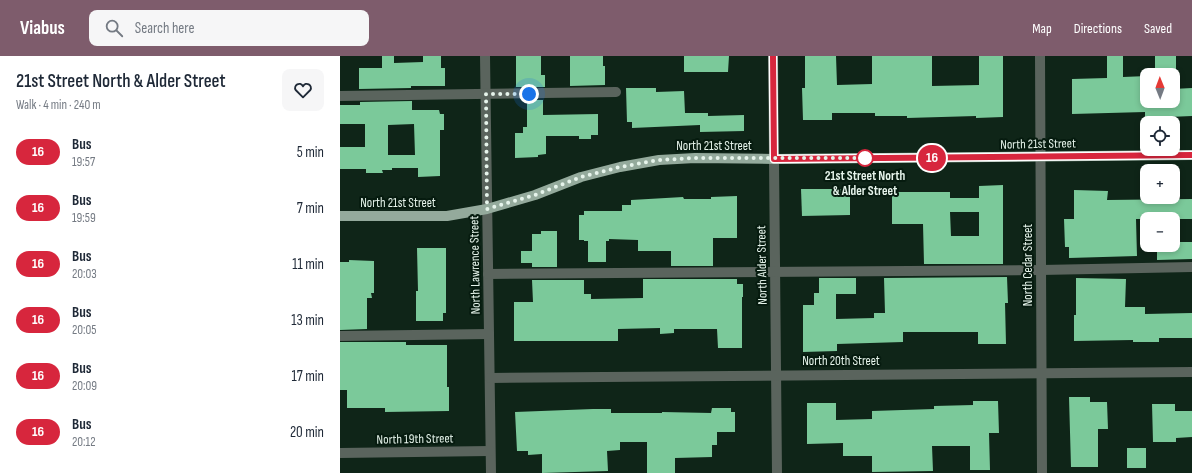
<!DOCTYPE html>
<meta charset="utf-8">
<style>
:root{--surface:#fff;--page:#f6f6f7;--text:#1f2937;--muted:#747a83;--accent:#7e5c6c}
body{margin:0;font-family:"Sofia Sans Condensed",sans-serif;background:var(--page);color:var(--text);height:100vh;display:flex;flex-direction:column;font-size:15px;white-space:nowrap}
*{box-sizing:border-box;margin:0}
p{font-size:13px;color:var(--muted)}
.icon{flex:none;width:22px;height:22px;fill:none;stroke:currentColor;stroke-width:2;stroke-linecap:round;stroke-linejoin:round}
.map{position:relative;flex:1;overflow:hidden}
.side{display:flex;flex-direction:column;background:var(--surface);width:340px}
.side>*{flex:none}
.badge{padding:0 8px;border-radius:13px;font-size:14px;line-height:26px}
.needle{width:26px;rotate:359deg}
.buttons{position:absolute;left:800px;top:12px;display:grid;gap:8px}
.buttons a{display:grid;place-items:center;width:40px;height:40px;border-radius:8px;background:var(--surface);box-shadow:0 2px 6px #0003;font-size:20px}
.you{position:absolute;width:20px;height:20px;margin:-10px;border:3px solid #fff;border-radius:50%;background:#1a73e8;box-shadow:0 0 0 6px #1a73e833}
.map>.badge{position:absolute;translate:-50% -50%;box-shadow:0 0 0 2px #fff}
.round{display:grid;place-items:center;flex:none;width:42px;height:42px;border-radius:8px;background:var(--page)}
.head{display:flex;align-items:center;justify-content:space-between;height:68px;padding:0 16px}
h1{font-size:19px;font-weight:600;line-height:30px}
ul{padding:0;list-style:none}
li{display:flex;align-items:center;gap:12px;height:56px;padding:0 16px}
li div{flex:1}
li b{display:block;font-size:15px}
li em{font-style:normal}
li .badge{min-width:44px;font-weight:700;text-align:center}
header{display:flex;align-items:center;gap:24px;box-sizing:border-box;height:56px;padding:0 20px;background:var(--accent);color:#fff}
header strong{font-size:19px}
nav{display:flex;gap:22px;margin-inline-start:auto;font-size:14px}
.search{width:280px;height:36px;background:var(--page);display:flex;align-items:center;gap:10px;box-sizing:border-box;padding:0 14px;border-radius:8px;color:var(--muted);font-size:15px}
main{display:flex;flex:1;min-height:0}
.map>svg:first-child{display:block}
</style>
<header>
<strong>Viabus</strong>
<div class="search"><svg class="icon" aria-label="search" viewBox="0 0 24 24"><circle cx="10" cy="10" r="6"/><path d="M15 15l6 6"/></svg>Search here</div>
<nav><a>Map</a><a>Directions</a><a>Saved</a></nav>
</header>
<main>
<section class="side">
<div class="head"><div><h1>21st Street North &amp; Alder Street</h1><p>Walk · 4 min · 240 m</p></div><a class="round"><svg class="icon" aria-label="heart" viewBox="0 0 24 24"><path d="M12 20l-8-8c-3-5 5-10 8-4 3-6 11-1 8 4z"/></svg></a></div>
<ul>
<li><span class="badge" style="background:#d7263d;color:#fff">16</span><div><b>Bus</b><p>19:57</p></div><em>5 min</em></li>
<li><span class="badge" style="background:#d7263d;color:#fff">16</span><div><b>Bus</b><p>19:59</p></div><em>7 min</em></li>
<li><span class="badge" style="background:#d7263d;color:#fff">16</span><div><b>Bus</b><p>20:03</p></div><em>11 min</em></li>
<li><span class="badge" style="background:#d7263d;color:#fff">16</span><div><b>Bus</b><p>20:05</p></div><em>13 min</em></li>
<li><span class="badge" style="background:#d7263d;color:#fff">16</span><div><b>Bus</b><p>20:09</p></div><em>17 min</em></li>
<li><span class="badge" style="background:#d7263d;color:#fff">16</span><div><b>Bus</b><p>20:12</p></div><em>20 min</em></li>
</ul>
</section>
<div class="map">
<svg width="852" height="417" viewBox="0 0 852 417">
<rect width="100%" height="100%" fill="#0f2518"/>
<g fill="#7bc99a" fill-rule="evenodd">
<path d="M42,0H54V7L83,6V0H101V12H105V30H71V32L19,33V12H42Z"/>
<path d="M176,0H201V19H205V31H176Z"/>
<path d="M230,0H263V10H265V29L230,30Z"/>
<path d="M344,0H389L388,16H344Z"/>
<path d="M465,0H496L497,29L532,28V0H592V30L639,29V0H663V61L636,62V60L567,62V60H535V57H492V64H463L462,32H465Z"/>
<path d="M767,0H783V21L807,20V45H833V33L852,32V60L805,62V56L732,58V23L767,22Z"/>
<rect x="815" y="0" width="21" height="18"/>
<path d="M286,32H316V36L344,35L345,57H368V60L404,59V75L360,76V69L292,72V66H287Z"/>
<path d="M187,44H203V59L258,58V79H251V83H239V80H206V98L198,99V101L175,102V77H183V71H187Z"/>
<path d="M72,45V54H99L100,58H104V74H100V120L78,121V112H52V114H42L43,117H26V113H0V91H25V68H0V49H20V46ZM74,68L75,99H48V69Z"/>
<path d="M663,129V208H584L583,168H552V136H610V142H639V130ZM610,156H639V180H611Z"/>
<path d="M461,133H510V159L462,160Z"/>
<path d="M734,134L768,135L767,144L852,143V163H796L797,200L729,202V191H725L724,163H734Z"/>
<path d="M397,140V182H373V210H331V195H298V184L269,183V185H266V206H248V185H244V184H239V159H244V155H282V149H291V144L343,141L344,143H371V141Z"/>
<path d="M201,175H217V211H192V207H181V195H192V178H201Z"/>
<path d="M833,186H852V203L817,204V189H833Z"/>
<path d="M77,192H106V257H103V265H76V235H78Z"/>
<path d="M9,204L34,205V237H31L32,242H27V273L0,274V206H9Z"/>
<path d="M667,221L668,247H665L666,288H638V276H563V286L497,288V295L463,296V249H474V237H479V222H516V238H496V263L534,262V257H545L544,222Z"/>
<path d="M736,222L786,223L785,251H805V258L852,257V282H819V286H793V284L734,285V259H736Z"/>
<path d="M303,223H397V228H403V241H402V292H378L377,273H334V277L320,278V272L278,273V285H174V246H193L192,224H244V238H251V243L303,242Z"/>
<path d="M0,286H66V289H107V331H109V355L45,356V352H7V334H0Z"/>
<path d="M729,341H750V346H767L768,373H758V411H731Z"/>
<path d="M633,345H658L659,377H649L650,414H630V390H592L593,415L532,416V400H503V387L467,388V347H496V364L532,363V355L594,353V350L633,349Z"/>
<path d="M812,348H835V355H852V381L836,382V386H813Z"/>
<path d="M372,352H391V356H395V376H377V389H372V401L335,402V417H307V386H280V394L267,395L268,415L202,417V398L188,399V395H177L175,356L253,353H271V357H322V356L371,357Z"/>
<rect x="787" y="392" width="19" height="20"/>
</g>
<g fill="none" stroke-linecap="round" stroke-linejoin="round">
<g stroke="#5a645d" stroke-width="10">
<path d="M145,0L151,417"/>
<path d="M433,0L437,417"/>
<path d="M700,0L702,417"/>
<path d="M0,40L276,36"/>
<path d="M148,218L701,214L852,211"/>
<path d="M0,280L149,278"/>
<path d="M150,322L852,316"/>
<path d="M0,397L150,395"/>
</g>
<path stroke="#94aa9c" stroke-width="10" d="M0,160H107L147,153L195,139L241,121L280,111L319,104L355,102L434,103L852,99"/>
</g>
<g fill="none" stroke-linecap="round" stroke-linejoin="round">
<defs>
<path id="line" d="M433,0L434,103L852,99"/>
</defs>
<use href="#line" stroke="#fff" stroke-width="9"/>
<use href="#line" stroke="#d7263d" stroke-width="6"/>
<path stroke="#e6f4eb" stroke-width="4" stroke-dasharray="0 7.2" d="M189,38H146L147,153L195,139L241,121L280,111L319,104L355,102H532H525"/>
</g>
<circle fill="#fff" stroke="#d7263d" stroke-width="2" cx="525" cy="102" r="8"/>
<g text-anchor="middle" dominant-baseline="central" stroke-width="4" stroke-linejoin="round" paint-order="stroke">
<g font-size="13" fill="#e6f4eb" stroke="#061b0f">
<text transform="translate(698 88) rotate(-1)">North 21st Street</text>
<text x="374" y="90">North 21st Street</text>
<text x="58" y="147">North 21st Street</text>
<text transform="translate(135 209) rotate(-91)">North Lawrence Street</text>
<text transform="translate(422 209) rotate(-91)">North Alder Street</text>
<text transform="translate(688 209) rotate(-90)">North Cedar Street</text>
<text x="501" y="305">North 20th Street</text>
<text transform="translate(75 383) rotate(-1)">North 19th Street</text>
</g>
<g font-size="13" font-weight="bold" fill="#e6f4eb" stroke="#061b0f">
<text x="525" y="120">21st Street North<tspan x="525" dy="15">&amp; Alder Street</tspan></text>
</g>
</g>
</svg>
<div class="buttons">
<a><svg class="needle" viewBox="-14 -14 28 28"><path d="M0-13l5 13h-10z" fill="#e53935"/><path d="M0 13l5-13h-10z" fill="#747a83"/></svg></a>
<a><svg class="icon" aria-label="locate" viewBox="0 0 24 24"><circle cx="12" cy="12" r="6"/><path d="M12 2v4M12 18v4M2 12h4M18 12h4"/></svg></a>
<a>+</a>
<a>−</a>
</div>
<div class="you" style="left:189px;top:38px"></div>
<b class="badge" style="left:592px;top:102px;background:#d7263d;color:#fff">16</b>
</div>
</main>
